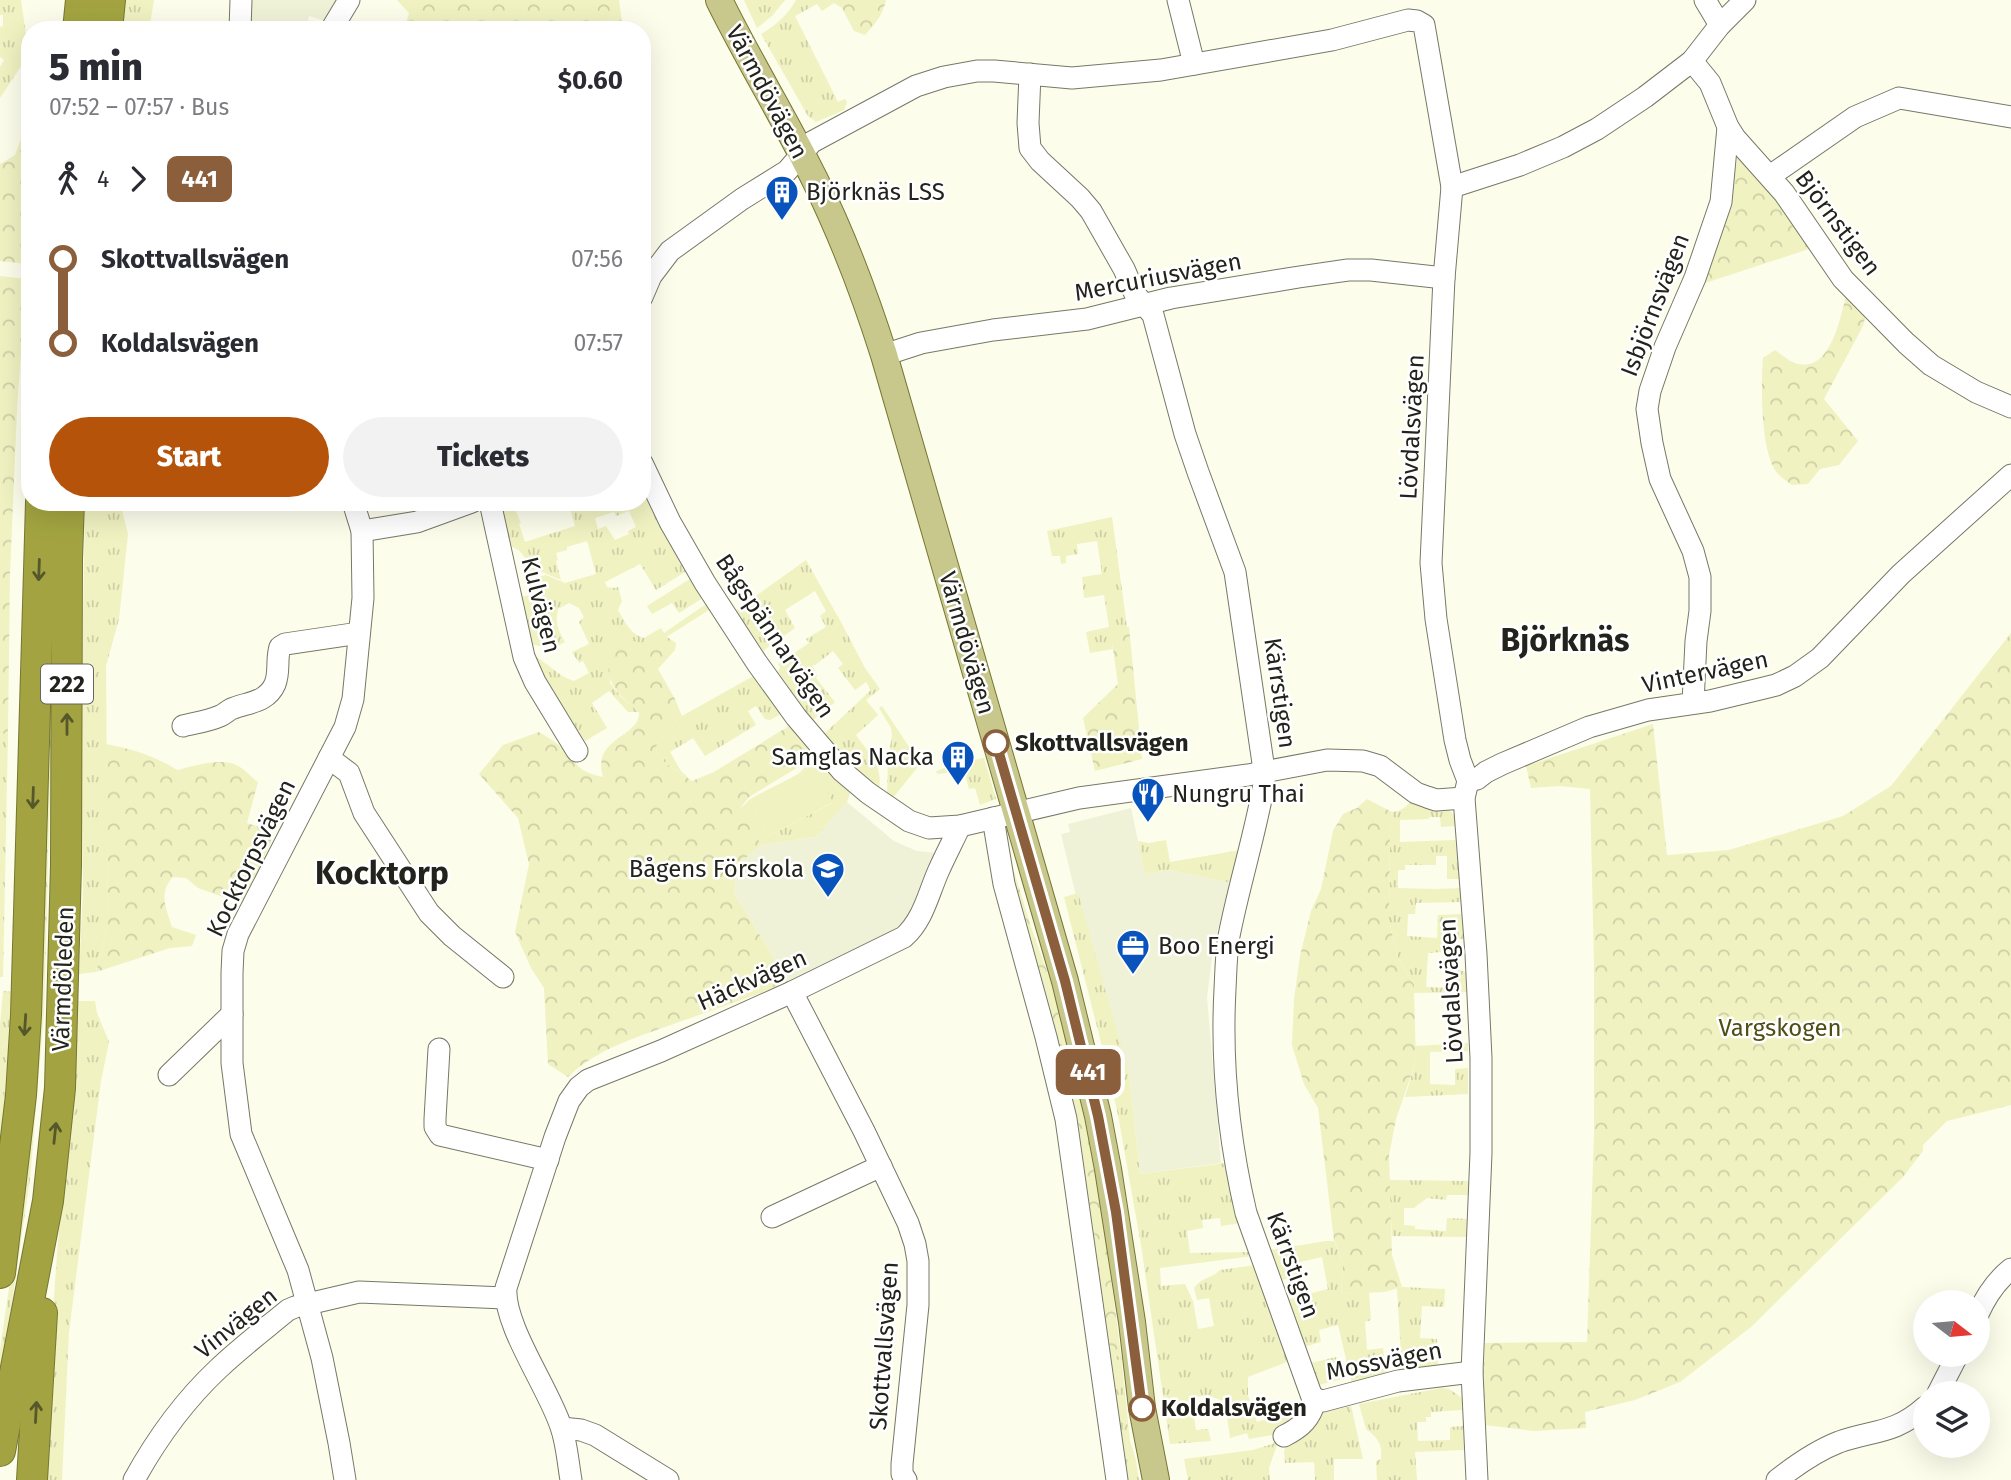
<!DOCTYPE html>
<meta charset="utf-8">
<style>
:root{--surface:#fff;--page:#f2f2f3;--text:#2b2b33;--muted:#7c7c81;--accent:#b45309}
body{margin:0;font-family:"Fira Sans",sans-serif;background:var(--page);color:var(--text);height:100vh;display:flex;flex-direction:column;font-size:26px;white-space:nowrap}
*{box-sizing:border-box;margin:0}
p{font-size:23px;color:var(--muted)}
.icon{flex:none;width:38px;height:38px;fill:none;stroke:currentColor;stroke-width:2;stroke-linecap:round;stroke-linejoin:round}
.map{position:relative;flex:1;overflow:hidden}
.sheet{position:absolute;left:21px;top:21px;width:630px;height:490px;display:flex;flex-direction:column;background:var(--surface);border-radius:28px;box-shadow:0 7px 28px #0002}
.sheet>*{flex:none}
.badge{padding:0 14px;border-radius:10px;font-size:24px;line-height:46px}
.needle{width:46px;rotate:106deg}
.controls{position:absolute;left:1913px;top:1290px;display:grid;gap:14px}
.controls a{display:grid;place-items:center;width:77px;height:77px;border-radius:50%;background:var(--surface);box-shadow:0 7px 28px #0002;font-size:35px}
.map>.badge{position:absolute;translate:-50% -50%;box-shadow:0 0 0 4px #fff}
.legs{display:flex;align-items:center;gap:10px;height:77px;padding:0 28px;font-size:23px}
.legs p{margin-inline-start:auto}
.head{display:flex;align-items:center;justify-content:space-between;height:119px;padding:0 28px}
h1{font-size:38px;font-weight:800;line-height:52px}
.cta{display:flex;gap:14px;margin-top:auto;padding:14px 28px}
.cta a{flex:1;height:80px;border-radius:42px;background:var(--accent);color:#fff;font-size:28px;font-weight:800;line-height:80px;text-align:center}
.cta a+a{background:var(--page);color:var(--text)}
ul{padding:0 28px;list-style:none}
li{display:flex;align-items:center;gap:24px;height:84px;font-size:26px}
li i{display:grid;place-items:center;width:10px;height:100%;margin:0 9px;background:currentColor}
li i::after{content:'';width:18px;height:18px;margin:-9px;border:5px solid;border-radius:50%;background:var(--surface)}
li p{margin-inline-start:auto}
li:first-child i{background:linear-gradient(#0000 50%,currentColor 0)}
li:last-child i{background:linear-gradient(currentColor 50%,#0000 0)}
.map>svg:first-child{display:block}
</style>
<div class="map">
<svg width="2011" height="1480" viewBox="0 0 2011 1480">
<defs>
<pattern id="grass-tufts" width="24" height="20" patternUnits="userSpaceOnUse" patternTransform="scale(1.75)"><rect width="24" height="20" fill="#f0f2c2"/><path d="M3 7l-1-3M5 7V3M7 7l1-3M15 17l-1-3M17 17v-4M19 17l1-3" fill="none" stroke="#cecfa6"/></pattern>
<pattern id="forest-crowns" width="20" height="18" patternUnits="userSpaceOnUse" patternTransform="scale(1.75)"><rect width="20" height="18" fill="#f0f2c2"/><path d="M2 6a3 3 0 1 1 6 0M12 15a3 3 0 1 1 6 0" fill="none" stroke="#cecfa6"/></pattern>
</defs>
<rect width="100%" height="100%" fill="#fcfdeb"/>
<g fill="#f0f2d8">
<path d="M247,0H344L332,23L309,16L306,30H249Z"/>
<path d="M847,802L894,841L917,851L938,853L911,916L891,932L785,984L771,953L734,893L737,865L761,845L816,837Z"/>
<path d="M1131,808L1145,874L1170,870L1231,883L1214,943L1207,997L1221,1163L1140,1174L1129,1074L1076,896L1061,834L1070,832L1068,824Z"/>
</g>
<g fill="url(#grass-tufts)" fill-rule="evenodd">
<path d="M0,0H21L26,35L25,60L0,98V67L4,60L0,57V27L3,26V15H0Z"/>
<path d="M126,0H154L149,30H122Z"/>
<path d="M744,0H785L772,16L757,28Z"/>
<path d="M796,0H829L834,3L822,11L817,4L795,16L838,102L845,99L847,102L844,110L816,122L808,116L761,34C777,25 787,15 796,0Z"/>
<path d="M642,478L690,569L656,590L640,564L605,582L607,587L613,588L618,587L622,601L618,610C625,622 630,634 644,638L661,628L664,633L709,602L712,608L638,655L626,640L615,641L610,683L622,698L639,712H628L609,691L592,703L607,728L585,741L548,684L535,657C550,664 557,676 574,681L589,673L583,661L579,663L572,652L589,644L579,622L584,617L579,608L569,603L558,609C555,625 558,629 565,642L552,649L531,644L521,597L538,593L534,578L546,575L565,583L596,574L587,541L567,547V550L556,553L558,560L556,561L561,580L540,571L531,574C528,561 522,548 508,546L500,511L505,505L513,504L521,523L519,524L525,542L575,526L568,502H642ZM629,511L636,527L628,531L629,534L615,540L606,526L598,529L595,518L614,512L616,516Z"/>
<path d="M85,502H120L128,534L119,619L106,666L108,925L96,972L79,974L83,891L81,746Z"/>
<path d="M1112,517L1127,627H1121L1115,642L1112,643L1113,649L1090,653L1086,632L1109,627L1104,595L1084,598L1082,577L1102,574L1097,541L1077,544L1078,554L1066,556V563L1061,564L1060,556H1052L1047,531Z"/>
<path d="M806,560L842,624L865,668L880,689L866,700L878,715L856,735C870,755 883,764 879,790L829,747L824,734L871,690L866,682L855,690L838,668L843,664L833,651L815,665H812L817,676L816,678L835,702L812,721L778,672L780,667L778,664L809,643L806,639L826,627L820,616L826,611L815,591L785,610L795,628L763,651L735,611Z"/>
<path d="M56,566L44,1012L30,1179L0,1384V1349L16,1241L46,699Z"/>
<path d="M693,577L706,596L679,613L672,603L652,614L647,606Z"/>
<path d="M757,674L781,714L770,720L765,719L756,706L748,711L756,725L705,756L693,738L670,752L681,771L692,781L665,763L656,752L657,742L682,716Z"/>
<path d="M882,706L919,762L917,768L892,799L887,796L888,760L892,735L891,728L879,708Z"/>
<path d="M8,732L3,977H0V735Z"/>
<path d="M820,753L852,787L847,802L816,837L761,845L741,808L750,799L769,836L832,803L814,766L798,774Z"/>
<path d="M984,758L996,799L980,805L975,788L969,789L963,767L947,771V773L939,774L935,772L953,764Z"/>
<path d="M1412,800L1446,807L1454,815L1455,826L1441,827L1440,817H1429V819L1400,820V842L1455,840L1460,879H1447V856H1436V865H1405V870H1398V888L1435,889L1462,888L1463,902L1416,903L1415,914H1408L1407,936L1437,938L1438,915L1465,914L1467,939H1455V951L1428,953L1426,987L1449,988V972L1460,970L1465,972L1467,976V992L1414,993V985L1398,958L1389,921L1390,830L1392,812C1402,811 1406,807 1412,800Z"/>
<path d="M1166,840L1170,862L1241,850L1231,883L1170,870L1145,874L1138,841L1149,843Z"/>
<path d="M1078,893L1129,1074L1140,1174L1226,1163L1240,1223L1221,1226L1220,1218L1202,1220L1203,1228L1187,1231L1190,1253L1251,1252L1253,1256L1160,1268L1161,1286L1185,1284L1193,1301L1198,1329L1214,1326L1209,1298L1197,1300L1194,1288C1200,1278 1213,1278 1220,1270L1256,1265L1292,1360L1248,1377V1395L1257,1422C1266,1419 1273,1418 1281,1417C1287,1416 1303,1407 1310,1404L1278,1434L1249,1439L1247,1433L1230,1438L1225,1402L1208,1395L1191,1398L1196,1430L1208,1429L1211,1441L1170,1444L1141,1245L1118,1115L1109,1074L1064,897Z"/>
<path d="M3,991L13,992L0,1153V1025Z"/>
<path d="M77,1001H95L97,1013L109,1042L101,1081L69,1332L62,1480H41L58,1241L70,1131Z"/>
<path d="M1468,1043V1051L1430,1052V1084L1455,1085V1069L1468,1068V1094L1405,1097L1416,1061L1415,1046Z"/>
<path d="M1389,1180L1469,1181V1195H1447L1446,1200L1427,1198L1414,1208H1404V1225L1415,1226V1229L1446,1231L1447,1218L1468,1219L1467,1237L1392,1236Z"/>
<path d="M1326,1241H1334L1343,1264L1341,1294L1369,1292L1371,1320L1365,1322L1367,1350L1383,1348L1387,1377L1352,1384L1338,1325L1319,1330L1321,1342L1304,1347L1289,1299L1328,1289L1322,1257L1300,1262L1302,1275L1282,1280L1271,1250Z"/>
<path d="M1402,1287L1445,1289L1444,1307L1422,1306L1420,1338L1437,1339L1438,1371L1402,1374L1397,1288Z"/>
<path d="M1121,1355L1130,1441L1136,1460L1139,1480H1124L1106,1359Z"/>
<path d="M1336,1357L1342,1379L1319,1385L1311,1363Z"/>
<path d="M1441,1388L1449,1389L1462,1398L1463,1410L1431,1412V1417H1426V1422H1417L1418,1441L1450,1440V1427L1463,1426L1464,1450L1415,1452L1417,1480H1377L1376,1461L1381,1459C1383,1444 1377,1437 1366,1429L1359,1404Z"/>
<path d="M1351,1406L1363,1459H1334V1480H1315L1314,1462L1285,1463L1284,1451L1289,1439L1321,1413Z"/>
<path d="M1278,1442L1269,1468L1270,1480H1188L1184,1459L1253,1450Z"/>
</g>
<g fill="url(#forest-crowns)">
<path d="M397,0H619L623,30H404L409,13Z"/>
<path d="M829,0H886C883,15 875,24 865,35L854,31L842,8Z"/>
<path d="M30,114V236L28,264L0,261V164L15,155Z"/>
<path d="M1738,154L1768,188L1812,248L1699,285L1728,215Z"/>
<path d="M0,276L26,279L17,410L10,574L8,732L0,735Z"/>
<path d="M1847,292L1866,314L1863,326L1824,399L1858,441L1839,465L1820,469L1808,484L1792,485C1788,482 1782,478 1778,474C1760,453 1761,386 1763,358L1775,350C1781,354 1791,363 1799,364C1832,371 1841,314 1847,292Z"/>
<path d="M1121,627H1129L1142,759L1095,771L1083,718L1118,684L1112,642L1115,641L1113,630Z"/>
<path d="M2011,633V1105L1947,1121L1923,1145V1151L1903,1177L1751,1327L1680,1382L1635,1400L1585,1412L1586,1428L1534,1431L1485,1425L1483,1380L1485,1343L1587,1342L1594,1135V966L1590,789L1559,786L1531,788L1526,766L1653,724L1667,855L1729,850L1843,816L1891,786Z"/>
<path d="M666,636L676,643L675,650L658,669L675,699L682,716L657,742L656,752L665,763L692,781L714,772L794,723L815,752L795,769L749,797L741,807L761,845L737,865L734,893L771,953L785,984C750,997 714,1010 679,1022C641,1036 597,1048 568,1077L548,1064L544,988L531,968L515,932L529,864L518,818L479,774L503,745L539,732C547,737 556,742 563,749C580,766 576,771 603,777C591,737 641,737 639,712C614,692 599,675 615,641L629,639L640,643H647L658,638Z"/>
<path d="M106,744C132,749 155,756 177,770C195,766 223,756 240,767C246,771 252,778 258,782L247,823L268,830L272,836L271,842L243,904L198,888L186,878L173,877C158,893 166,908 172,927L196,935L192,946L170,948L96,972L108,925Z"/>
<path d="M1367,799L1392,812L1390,830L1389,921L1398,958L1414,985V993L1416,1061L1396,1119L1389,1155L1392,1255L1402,1287L1384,1292L1341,1294L1343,1264L1334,1240L1318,1108L1304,1084L1292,1045L1294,999L1300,956L1311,911L1321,889L1333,831L1343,814L1357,808Z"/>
<path d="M1010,858L1031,927L1057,999L1086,1115L1100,1194L1121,1355L1106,1359L1004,860Z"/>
</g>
<path fill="#f0f2c2" d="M814,766L833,802L769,836L750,799Z"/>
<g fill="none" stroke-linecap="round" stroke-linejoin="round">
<defs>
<g id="minor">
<path d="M1178,0L1194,64"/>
<path d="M1705,0L1720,25"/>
<path d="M240,30L241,0"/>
<path d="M331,30L349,0"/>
<path d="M1692,61L1710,83L1728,127L1735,138L1784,193L1843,279L1906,343L1931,365L1976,392L2011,407"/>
<path d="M1030,74L1028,123L1030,148L1040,161L1080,198L1091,211L1124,269L1135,294L1153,315L1185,434L1198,472L1235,572L1264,770V784C1255,835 1239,885 1229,936C1226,953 1226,971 1225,989C1221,1063 1229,1140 1246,1213L1312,1397L1316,1399"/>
<path d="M1770,176L1855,117L1899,98L2011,117"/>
<path d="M1452,187L1520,165L1563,147L1597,129L1645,97L1692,61L1720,25L1745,0"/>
<path d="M642,297L651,276L670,251L742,199L787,171L812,142L916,86L944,77L977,71H994L1072,78L1161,70L1332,40L1408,20L1417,21L1424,25L1452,187L1444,278L1431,563L1436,619L1455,740L1460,760L1468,781L1464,798L1476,954L1481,1058V1153L1472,1372L1477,1480"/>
<path d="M884,355L921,343L993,330L1087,319L1171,298L1299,277L1348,270H1371L1444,278"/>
<path d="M642,463L670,522L705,583L757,663L796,717L842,771L868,793L909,821L929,828L960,826L1079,798L1248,775L1327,760L1363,761L1380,766L1416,793L1427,797L1436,800L1464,798"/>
<path d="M490,502L524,657L535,682L577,751"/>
<path d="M362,531L417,522L472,502"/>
<path d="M1693,703L1696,641L1700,611V577L1693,551L1660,479L1652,443L1647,409L1650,391L1665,347L1695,278L1721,202L1728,127"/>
<path d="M183,726C195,723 209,721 220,716C225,714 229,709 234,708C250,702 267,702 275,684C280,672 276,659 280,647L285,644L359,633"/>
<path d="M329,758L349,773L364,813L429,913L452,936L503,977"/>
<path d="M1468,781L1477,779L1486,772L1502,764L1589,727L1648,710L1710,701L1764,688L1776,685L1795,676L1820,658L1901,574L2011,475"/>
<path d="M993,818L1004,884L1046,1037L1066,1119L1117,1480"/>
<path d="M792,992L864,1131L908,1223L915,1244L918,1261V1305L902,1464V1474L906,1480"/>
<path d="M439,1049L435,1119V1127L440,1135L548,1160"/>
<path d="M169,1075L232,1014"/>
<path d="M772,1217L881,1166"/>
<path d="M1978,1314C1986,1296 1996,1281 2011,1269"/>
<path d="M1938,1393L1958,1354"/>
<path d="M1316,1399L1323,1401L1398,1381L1472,1372"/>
<path d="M562,1428L581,1430L595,1435L668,1480"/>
<path d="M1284,1436C1302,1427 1310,1419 1316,1399"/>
<path d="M134,1480C156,1440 184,1401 218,1369C240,1348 265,1329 288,1310L295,1307L359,1292L505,1298"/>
<path d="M345,1480L339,1443L322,1358L298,1270L241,1134L232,1063V973L233,951L238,934L345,727L353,699L363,598L362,531L353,502"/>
<path d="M571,1480C568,1463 567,1444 561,1427C549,1389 503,1325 506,1288L555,1137L569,1101L579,1087L588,1080L661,1051L792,992L904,937C923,920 928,895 938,872C945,856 953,841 960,826"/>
<path d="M1777,1480C1796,1465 1816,1451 1839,1442C1873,1430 1895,1434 1925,1407"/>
</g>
<path id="major" d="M719,0C749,61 785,119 815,180C843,237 865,295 884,355L1065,981L1098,1116L1108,1169L1132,1322L1142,1408L1156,1480"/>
<g id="highway">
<path d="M78,30L81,0"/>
<path d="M107,30L110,0"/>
<path d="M0,1273L21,1095L26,1015L41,502"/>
<path d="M0,1451L48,1201L60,1088L66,865L67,559L69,502"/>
<path d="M32,1480L42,1313"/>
</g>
</defs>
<use href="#minor" stroke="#777868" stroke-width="23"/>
<use href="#major" stroke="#767734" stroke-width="28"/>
<use href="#highway" stroke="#767734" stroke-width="32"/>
<use href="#minor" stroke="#fff" stroke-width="21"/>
<use href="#major" stroke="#c8c88d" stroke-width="26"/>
<use href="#highway" stroke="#a3a441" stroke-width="30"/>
</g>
<defs><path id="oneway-shaft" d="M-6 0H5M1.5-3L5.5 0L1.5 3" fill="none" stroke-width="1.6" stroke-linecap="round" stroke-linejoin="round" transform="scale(1.75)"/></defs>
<g stroke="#56572b">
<use href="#oneway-shaft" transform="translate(39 570) rotate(92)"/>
<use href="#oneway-shaft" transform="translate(67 724) rotate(-90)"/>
<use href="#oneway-shaft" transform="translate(33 798) rotate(92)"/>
<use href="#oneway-shaft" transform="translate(25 1025) rotate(94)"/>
<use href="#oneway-shaft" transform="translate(55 1133) rotate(-84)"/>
<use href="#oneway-shaft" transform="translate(36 1412) rotate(-87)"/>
</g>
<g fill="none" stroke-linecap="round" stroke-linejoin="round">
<defs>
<path id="line-1" d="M996,743L1065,981L1098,1116L1116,1212L1142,1408"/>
</defs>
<use href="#line-1" stroke="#fff" stroke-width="16"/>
<use href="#line-1" stroke="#8b5e3c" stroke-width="10"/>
</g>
<defs>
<symbol id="building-pin" viewBox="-11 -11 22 30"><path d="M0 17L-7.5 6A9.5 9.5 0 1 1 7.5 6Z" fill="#0953bd" stroke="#fff"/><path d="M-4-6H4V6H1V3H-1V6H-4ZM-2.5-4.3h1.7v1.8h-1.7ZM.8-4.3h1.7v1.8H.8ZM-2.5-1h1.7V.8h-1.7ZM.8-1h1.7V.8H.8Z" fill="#fff"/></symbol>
<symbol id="restaurant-pin" viewBox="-11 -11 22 30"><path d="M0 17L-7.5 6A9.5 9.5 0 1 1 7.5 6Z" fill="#0953bd" stroke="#fff"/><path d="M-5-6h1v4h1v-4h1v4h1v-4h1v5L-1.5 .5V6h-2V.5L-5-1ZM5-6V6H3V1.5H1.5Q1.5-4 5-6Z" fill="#fff"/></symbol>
<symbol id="school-pin" viewBox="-11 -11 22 30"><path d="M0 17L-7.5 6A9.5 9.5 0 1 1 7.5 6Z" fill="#0953bd" stroke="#fff"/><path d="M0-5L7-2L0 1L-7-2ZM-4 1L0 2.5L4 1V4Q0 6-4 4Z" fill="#fff"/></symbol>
<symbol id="office-pin" viewBox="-11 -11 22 30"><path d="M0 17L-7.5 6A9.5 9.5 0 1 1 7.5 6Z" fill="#0953bd" stroke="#fff"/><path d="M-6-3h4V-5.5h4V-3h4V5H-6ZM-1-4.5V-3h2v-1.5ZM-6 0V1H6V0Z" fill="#fff"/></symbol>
</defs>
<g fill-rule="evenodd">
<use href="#building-pin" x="763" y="173" width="38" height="52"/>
<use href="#building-pin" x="939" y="738" width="38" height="52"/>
<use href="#restaurant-pin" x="1129" y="775" width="38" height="52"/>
<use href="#school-pin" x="809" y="850" width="38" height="52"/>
<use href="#office-pin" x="1114" y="927" width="38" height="52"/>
</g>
<g fill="#fff" stroke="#8b5e3c" stroke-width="3.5">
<circle cx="996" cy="743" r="12"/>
<circle cx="1142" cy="1408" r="12"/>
</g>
<g text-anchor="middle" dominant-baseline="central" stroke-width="5" stroke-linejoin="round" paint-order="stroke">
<rect fill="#fff" stroke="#656561" stroke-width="2" x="41" y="664.5" width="52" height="39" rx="5"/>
<g font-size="23" font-weight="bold" fill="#23231d">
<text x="67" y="684">222</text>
</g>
<g font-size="24" fill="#23231d" stroke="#fff">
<text transform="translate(767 92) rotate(62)">Värmdövägen</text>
<text transform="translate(1838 223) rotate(53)">Björnstigen</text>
<text transform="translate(1158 277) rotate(-11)">Mercuriusvägen</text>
<text transform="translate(1655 305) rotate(-69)">Isbjörnsvägen</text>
<text transform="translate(1412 427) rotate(-87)">Lövdalsvägen</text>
<text transform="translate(541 605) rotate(76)">Kulvägen</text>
<text transform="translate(775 636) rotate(56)">Bågspännarvägen</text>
<text transform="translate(967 643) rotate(74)">Värmdövägen</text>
<text transform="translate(1705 672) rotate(-12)">Vintervägen</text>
<text transform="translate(1280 693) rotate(82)">Kärrstigen</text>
<text transform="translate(251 858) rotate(-64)">Kocktorpsvägen</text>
<text transform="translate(63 979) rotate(-88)">Värmdöleden</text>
<text transform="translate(752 980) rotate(-24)">Häckvägen</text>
<text transform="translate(1451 991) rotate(-93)">Lövdalsvägen</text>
<text transform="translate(1293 1265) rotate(70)">Kärrstigen</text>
<text transform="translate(236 1323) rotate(-39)">Vinvägen</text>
<text transform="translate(884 1346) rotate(-86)">Skottvallsvägen</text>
<text transform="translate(1384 1361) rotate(-11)">Mossvägen</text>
</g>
<g font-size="24" fill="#23231d" stroke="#fff" text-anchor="start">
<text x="806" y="192">Björknäs LSS</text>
<text x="934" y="757" text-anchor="end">Samglas Nacka</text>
<text x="1172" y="794">Nungru Thai</text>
<text x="804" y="869" text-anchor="end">Bågens Förskola</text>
<text x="1158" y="946">Boo Energi</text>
</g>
<g font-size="24" font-weight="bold" fill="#23231d" stroke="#fff" text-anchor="start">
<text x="1015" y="743">Skottvallsvägen</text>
<text x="1161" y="1408">Koldalsvägen</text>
</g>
<g font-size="24" fill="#4e4e15" stroke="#fff">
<text x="1780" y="1028">Vargskogen</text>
</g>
<g font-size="32" font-weight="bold" fill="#23231d" stroke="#fff">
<text x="1565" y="640">Björknäs</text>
<text x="382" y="873">Kocktorp</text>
</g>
</g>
</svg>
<div class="controls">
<a><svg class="needle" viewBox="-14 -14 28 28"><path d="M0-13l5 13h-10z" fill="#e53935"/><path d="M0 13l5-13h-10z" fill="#7c7c81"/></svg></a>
<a><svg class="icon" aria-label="layers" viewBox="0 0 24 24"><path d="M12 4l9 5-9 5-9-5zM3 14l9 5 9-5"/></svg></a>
</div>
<b class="badge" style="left:1088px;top:1072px;background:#8b5e3c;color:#fff">441</b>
<section class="sheet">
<div class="head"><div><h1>5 min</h1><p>07:52 – 07:57 · Bus</p></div><b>$0.60</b></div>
<div class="legs"><svg class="icon" aria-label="walk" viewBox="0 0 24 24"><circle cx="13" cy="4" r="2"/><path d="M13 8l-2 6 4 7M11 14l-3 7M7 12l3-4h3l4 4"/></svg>4<svg class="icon" aria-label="forward" viewBox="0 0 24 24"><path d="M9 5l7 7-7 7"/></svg><b class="badge" style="background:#8b5e3c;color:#fff">441</b></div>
<ul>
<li><i style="color:#8b5e3c"></i><b>Skottvallsvägen</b><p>07:56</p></li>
<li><i style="color:#8b5e3c"></i><b>Koldalsvägen</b><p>07:57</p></li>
</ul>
<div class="cta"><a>Start</a><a>Tickets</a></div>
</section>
</div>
